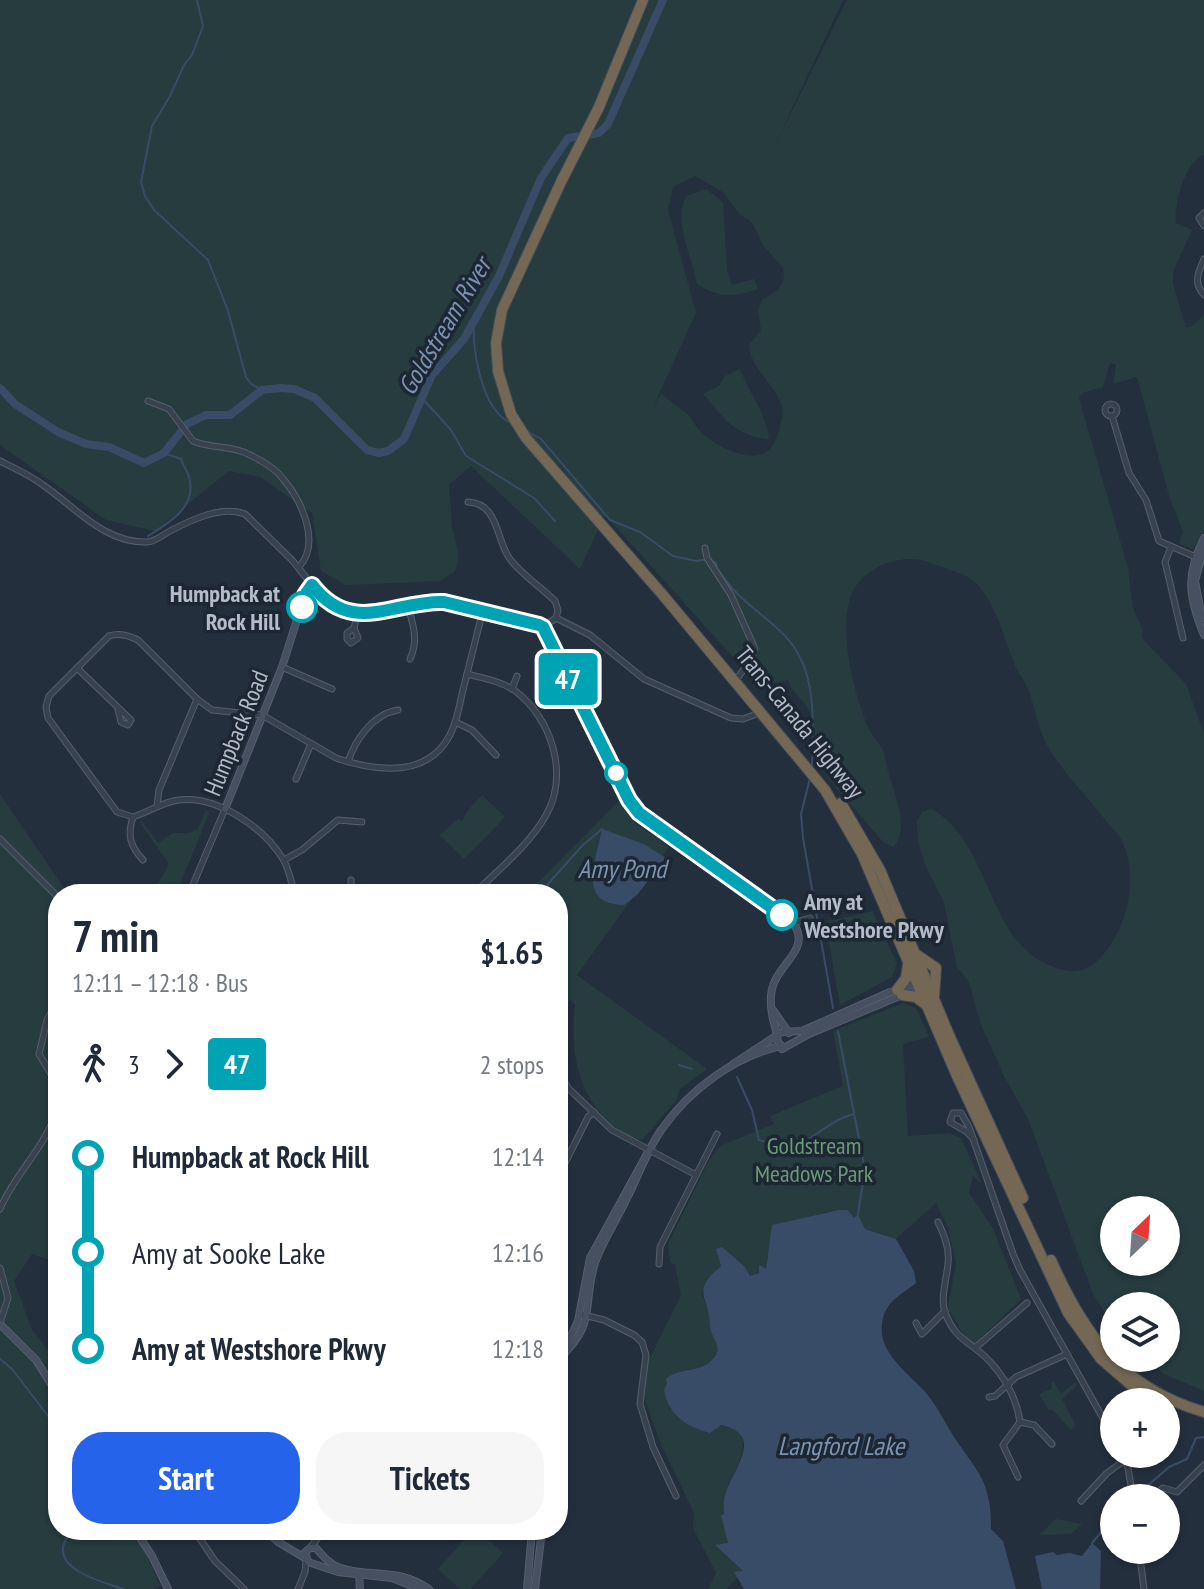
<!DOCTYPE html>
<meta charset="utf-8">
<style>
:root{--surface:#fff;--page:#f6f6f7;--text:#1f2937;--muted:#747a83;--accent:#2563eb}
body{margin:0;font-family:"PT Sans Narrow",sans-serif;background:var(--page);color:var(--text);height:100vh;display:flex;flex-direction:column;font-size:30px;white-space:nowrap}
*{box-sizing:border-box;margin:0}
p{font-size:26px;color:var(--muted)}
.icon{flex:none;width:44px;height:44px;fill:none;stroke:currentColor;stroke-width:2;stroke-linecap:round;stroke-linejoin:round}
.map{position:relative;flex:1;overflow:hidden}
.side{position:absolute;left:48px;top:884px;width:520px;height:656px;display:flex;flex-direction:column;background:var(--surface);border-radius:32px;box-shadow:0 2px 6px #0004}
.side>*{flex:none}
.badge{padding:0 16px;border-radius:6px;font-size:28px;line-height:52px}
.needle{width:52px;rotate:25deg}
.buttons{position:absolute;left:1100px;top:1196px;display:grid;gap:16px}
.buttons a{display:grid;place-items:center;width:80px;height:80px;border-radius:50%;background:var(--surface);box-shadow:0 2px 6px #0004;font-size:40px}
.map>.badge{position:absolute;translate:-50% -50%;box-shadow:0 0 0 4px #fff}
.legs{display:flex;align-items:center;gap:12px;height:88px;padding:0 24px;font-size:26px}
.legs p{margin-inline-start:auto}
.head{display:flex;align-items:center;justify-content:space-between;height:136px;padding:0 24px}
h1{font-size:44px;font-weight:700;line-height:60px}
.primary-button{display:flex;gap:16px;margin-top:auto;padding:16px 24px}
.primary-button a{flex:1;height:92px;border-radius:32px;background:var(--accent);color:#fff;font-size:32px;font-weight:700;line-height:92px;text-align:center}
.primary-button a+a{background:var(--page);color:var(--text)}
ul{padding:0 24px;list-style:none}
li{display:flex;align-items:center;gap:28px;height:96px;font-size:30px}
li i{display:grid;place-items:center;width:12px;height:100%;margin:0 10px;background:currentColor}
li i::after{content:'';width:20px;height:20px;margin:-10px;border:6px solid;border-radius:50%;background:var(--surface)}
li p{margin-inline-start:auto}
li:first-child i{background:linear-gradient(#0000 50%,currentColor 0)}
li:last-child i{background:linear-gradient(currentColor 50%,#0000 0)}
.map>svg:first-child{display:block}
</style>
<div class="map">
<svg width="1204" height="1589" viewBox="0 0 1204 1589">
<rect width="100%" height="100%" fill="#242f3e"/>
<g fill="#263c3f" fill-rule="evenodd">
<path d="M0,0H843L775,145L847,0H1204V155C1186,160 1173,205 1176,223L1192,230L1173,272V283L1186,328L1192,326L1204,315V530L1193,549L1179,544L1183,532L1170,499L1137,377L1113,384L1116,365L1110,363L1103,387L1082,393L1079,398L1128,568L1133,608L1142,628V638L1186,684L1204,734V1391L1164,1374L1148,1358H1166V1306H1114V1327L1093,1294L1028,1119L1005,1078L981,1025L969,982L957,967L944,902L924,862L918,841L917,821L922,812L932,809C992,844 986,939 1049,965C1072,975 1086,974 1103,955C1128,926 1139,877 1122,841C1119,834 1112,828 1107,822C1087,796 1063,773 1047,745C1034,722 1035,693 1018,672C1005,644 999,608 977,584C970,576 955,571 945,568C937,566 929,562 921,560C895,555 861,569 851,596C838,630 853,688 866,722C869,732 876,739 882,748C886,756 885,763 888,771C894,794 910,825 894,847L884,843L877,835C866,821 820,772 817,761C813,745 817,731 809,711C804,699 792,693 788,680L759,686L605,515L580,569L471,466L449,485L452,527L459,557L455,571L440,581L346,585L321,571L312,513L260,477L229,471L155,531L106,520L0,445ZM695,176L724,193L740,215L748,219L754,226L763,245L783,268L784,279L779,289L762,300L758,310L761,330L749,345C751,369 773,382 781,404C785,415 779,430 775,441C763,471 717,448 701,432C695,426 692,418 686,413C678,406 669,400 661,394L653,407L696,313L668,210L673,187ZM1114,1210H1166V1262H1114Z"/>
<path d="M706,189L723,202L727,271L732,285L754,279L758,289C733,297 719,298 697,284C692,256 673,223 686,196Z"/>
<path d="M740,369C749,393 766,413 769,439C737,437 723,418 703,394L719,386L725,376Z"/>
<path d="M0,794L68,894H58V1263L32,1254L14,1281L32,1330L58,1362V1530H136L160,1586L153,1589H0Z"/>
<path d="M482,795L505,817L464,859L440,835L458,819L462,821L469,809Z"/>
<path d="M620,800L624,801L635,823L669,847L577,975L707,1069L680,1089L677,1099L655,1125L643,1139L638,1140C582,1116 568,1059 575,1004L570,1000L563,1008L558,1004L566,996L558,988V894H527Z"/>
<path d="M206,809L209,814L176,894H158L154,891L169,864L139,821H142L158,843L173,833H189L198,829Z"/>
<path d="M873,911L897,964L892,977L840,1005L825,922Z"/>
<path d="M903,1003L916,1008L929,1037L903,1044L908,1136L949,1133L961,1138L982,1184L973,1176L969,1193L993,1228L1021,1299L973,1345L965,1338L948,1307L956,1264L948,1228L936,1203L896,1239L865,1229L858,1214L854,1219L828,1212L786,1223L767,1257L766,1270L750,1276L722,1248L721,1266L706,1280L702,1294L709,1312L710,1330L718,1342L719,1349L712,1360L703,1367L686,1370L667,1382L669,1408C689,1425 720,1419 742,1434C748,1460 728,1474 725,1497C722,1511 727,1529 728,1544L716,1546L744,1572L726,1589H708L716,1573L693,1528L694,1513L660,1442L644,1398L649,1360L681,1296L675,1265L670,1262L668,1244L708,1162L716,1151L722,1145L774,1124L770,1116L843,1086L833,1031Z"/>
<path d="M1054,1382L1061,1394L1075,1382L1077,1386L1062,1399L1076,1426L1071,1430L1052,1409L1049,1411L1039,1394L1052,1389L1051,1383Z"/>
<path d="M1056,1519L1082,1524L1071,1534L1039,1535Z"/>
<path d="M473,1530H477L503,1553L470,1589H460L438,1569Z"/>
</g>
<g fill="#394c67">
<path d="M602,829L644,844L666,858L637,895L624,905C575,904 597,858 602,829Z"/>
<path d="M839,1210H848L854,1218L858,1214L865,1229L896,1239L914,1271L916,1283C901,1295 885,1301 882,1323C877,1352 909,1374 926,1393C938,1407 946,1425 956,1440C965,1454 979,1470 985,1486C990,1501 991,1513 991,1529L1003,1541L1016,1589H744L734,1572L743,1571L715,1545L728,1543L721,1515H724C724,1509 723,1502 725,1496C731,1470 767,1435 721,1425L710,1433C687,1427 668,1415 664,1390L667,1384L666,1379C679,1367 699,1373 711,1361C725,1347 713,1342 710,1328C709,1324 710,1319 709,1315C707,1302 698,1292 708,1279C711,1274 717,1270 721,1266L716,1249L722,1247L745,1267L750,1276L759,1273V1265L766,1269L772,1225Z"/>
<path d="M1092,1543L1101,1551L1100,1589H1042L1035,1556L1053,1552L1057,1555L1069,1553L1082,1556Z"/>
</g>
<g fill="none" stroke-linecap="round" stroke-linejoin="round">
<g stroke="#394c67" stroke-width="2">
<path d="M197,0L203,26L192,55L184,65L170,96L152,126L141,182L145,196L154,210L208,260L228,311L246,377L251,384L262,390"/>
<path d="M474,321C472,347 480,392 497,412C501,417 507,421 512,424"/>
<path d="M422,398L451,430L466,456L534,498L555,521"/>
<path d="M525,430L541,439L610,520L640,532L673,556L696,561L710,559L716,563L717,568C737,598 752,606 778,629C819,664 813,720 812,768"/>
<path d="M148,536C169,523 198,506 189,477C187,471 183,465 181,459L164,453"/>
<path d="M810,778L801,814L803,838L833,1008"/>
<path d="M160,888L170,889L173,894"/>
<path d="M539,894L582,846L602,829"/>
<path d="M838,1031L865,1170L858,1214"/>
<path d="M679,1065L692,1069"/>
<path d="M737,1077L752,1110L759,1140L793,1150C812,1138 833,1119 854,1114"/>
<path d="M0,1359L12,1369L58,1429"/>
<path d="M1136,1496L1169,1467L1187,1459L1196,1438L1204,1437"/>
<path d="M71,1530C68,1535 64,1542 63,1547C59,1572 107,1583 123,1589"/>
<path d="M1092,1543L1102,1531L1114,1507"/>
</g>
<path stroke="#394c67" stroke-width="8" d="M0,388L15,404L58,432L86,444L109,447L144,463L164,453L187,424L206,415H230L262,390L280,388L294,389L315,398L367,450L379,453L388,451L404,439L432,375L464,339L499,276L541,178L568,138L599,133L608,124L663,0"/>
<defs>
<g id="street">
<path d="M1204,213L1199,218L1204,226"/>
<path d="M1204,259C1198,273 1193,283 1204,295"/>
<path d="M148,401L169,409L193,441C211,449 231,445 248,454C261,460 276,469 284,480C302,502 321,543 299,567"/>
<circle cx="1111" cy="410" r="6"/>
<path d="M1112,416L1129,473L1146,500L1159,541L1198,558"/>
<path d="M0,461C14,468 30,475 43,485C75,507 105,544 148,542C156,541 163,535 170,531C191,520 222,505 245,514L292,560L312,585"/>
<path d="M468,502C497,503 496,536 508,556C516,570 542,588 555,601L558,610L556,618"/>
<path d="M1171,547L1165,562L1183,638"/>
<path d="M705,548L707,558L731,595L755,649L751,659L739,676"/>
<path d="M408,606C413,625 419,640 410,659"/>
<path d="M556,618L590,635L644,679L731,718L743,719L754,715"/>
<path d="M543,627L556,618"/>
<path d="M354,628L358,638L351,643L347,639V633L354,628L358,612"/>
<path d="M282,667L332,689"/>
<path d="M77,668L131,720L128,725L121,722L118,709"/>
<path d="M467,674C483,678 500,681 514,690C552,718 570,775 545,817C528,846 498,870 474,894"/>
<path d="M512,689L517,676"/>
<path d="M455,722L472,730L496,755"/>
<path d="M348,762C355,740 373,714 398,710"/>
<path d="M296,779L311,744"/>
<path d="M157,806L159,790L197,699"/>
<path d="M133,817C127,835 130,846 143,860"/>
<path d="M0,839L58,897"/>
<path d="M284,860L302,850L338,820L362,822"/>
<path d="M351,880V894"/>
<path d="M236,889L238,894"/>
<path d="M189,894L225,809"/>
<path d="M295,894C291,882 289,869 283,859C264,828 217,795 179,800C162,802 149,812 133,817L117,812L48,718L46,707L49,696L109,636C120,633 127,635 138,640L197,699L212,710L262,715L336,758C372,770 420,778 445,743C456,728 459,707 463,690C470,663 476,637 483,610"/>
<path d="M408,894L420,892L425,894"/>
<path d="M793,923L810,918"/>
<path d="M58,1000L47,1020L39,1054L58,1086"/>
<path d="M558,1060L562,1077L568,1088L612,1130L696,1175"/>
<path d="M558,1115V1123"/>
<path d="M974,1140L967,1132L950,1122L953,1113H961L969,1127L1013,1254L1020,1270L1114,1438"/>
<path d="M558,1177L588,1117L594,1112"/>
<path d="M0,1209C16,1171 48,1146 58,1105"/>
<path d="M938,1222C944,1234 950,1249 948,1263C947,1278 940,1298 945,1313C954,1334 960,1337 976,1349C999,1367 1016,1393 1020,1422"/>
<path d="M659,1264L660,1247L717,1134"/>
<path d="M0,1268L8,1298L0,1323"/>
<path d="M580,1314L604,1320L634,1335L642,1342L646,1355L640,1404L653,1447L676,1496"/>
<path d="M916,1323L922,1334L945,1311"/>
<path d="M975,1348L1027,1303"/>
<path d="M989,1397L995,1396L1016,1377L1067,1354"/>
<path d="M1020,1422L1034,1425L1052,1444"/>
<path d="M1123,1454L1128,1468L1133,1498"/>
<path d="M1018,1477L1003,1445L1020,1422"/>
<path d="M1151,1498L1163,1488L1177,1492L1204,1465"/>
<path d="M1081,1501L1107,1473L1125,1460"/>
<path d="M194,1530L215,1561L244,1589"/>
<path d="M310,1548L324,1530"/>
<path d="M1139,1550L1144,1589"/>
<path d="M298,1589L305,1572L306,1561"/>
</g>
<g id="secondary">
<path d="M1204,538C1185,575 1189,598 1204,635"/>
<path d="M1202,618L1195,581L1204,548"/>
<path d="M225,809L282,667L304,598L312,585C354,639 395,597 445,602C475,605 507,615 536,623L543,627L629,800L639,813L793,923C811,947 782,962 774,983C768,997 771,1013 775,1027C778,1036 775,1042 784,1048"/>
<path d="M773,1010L789,1033"/>
<path d="M782,1049L809,1034L902,995L919,983"/>
<path d="M733,1064L782,1032L802,1031L890,992L917,984"/>
<path d="M0,1324L36,1360L58,1395"/>
<path d="M562,1356L578,1321L590,1258L647,1154"/>
<path d="M558,1360C597,1323 582,1311 594,1266C601,1243 616,1222 626,1200C638,1178 647,1149 662,1129C690,1089 733,1058 780,1046"/>
<path d="M135,1530L152,1556L168,1589"/>
<path d="M265,1530L278,1542L305,1558"/>
<path d="M359,1573L360,1589"/>
<path d="M420,1589L392,1578L338,1572L308,1562L305,1552L310,1548H316C323,1556 330,1565 341,1568C373,1578 396,1567 429,1589"/>
<path d="M527,1589L532,1530"/>
<path d="M535,1589L542,1530"/>
</g>
<g id="highway">
<path d="M643,0L599,107L561,182L502,310L496,343L498,371L511,414L526,438L662,594L825,790L862,854L957,1076L1068,1313L1101,1359L1131,1385L1158,1402"/>
<path d="M841,803L880,870L949,1035L1023,1198"/>
<path d="M917,955L936,968L934,996"/>
<path d="M897,990L906,978L908,965"/>
<path d="M902,995L916,997L925,1004"/>
<path d="M1051,1260C1084,1335 1122,1388 1204,1412"/>
</g>
</defs>
<use href="#street" stroke="#565f6c" stroke-width="7"/>
<use href="#secondary" stroke="#565f6c" stroke-width="8"/>
<use href="#highway" stroke="#434c59" stroke-width="12"/>
<use href="#street" stroke="#38414e" stroke-width="5"/>
<use href="#secondary" stroke="#465061" stroke-width="6"/>
<use href="#highway" stroke="#746855" stroke-width="10"/>
</g>
<g fill="none" stroke-linecap="round" stroke-linejoin="round">
<defs>
<path id="line-1" d="M302,607L305,595L312,585C352,637 395,600 444,602L539,625L543,627L629,800L639,813L782,915"/>
</defs>
<use href="#line-1" stroke="#fff" stroke-width="18"/>
<use href="#line-1" stroke="#00a3b4" stroke-width="12"/>
</g>
<g fill="#fff" stroke="#00a3b4" stroke-width="4">
<circle cx="302" cy="607" r="14"/>
<circle cx="616" cy="773" r="10"/>
<circle cx="782" cy="915" r="14"/>
</g>
<g text-anchor="middle" dominant-baseline="central" stroke-width="7" stroke-linejoin="round" paint-order="stroke">
<g font-size="24" font-weight="bold" fill="#b4bcc9" stroke="#1d2633" text-anchor="end">
<text x="280" y="593">Humpback at<tspan x="280" dy="28">Rock Hill</tspan></text>
<text x="804" y="901" text-anchor="start">Amy at<tspan x="804" dy="28">Westshore Pkwy</tspan></text>
</g>
<g font-size="24" fill="#b4bcc9" stroke="#1d2633">
<text transform="translate(800 722) rotate(51)">Trans-Canada Highway</text>
<text transform="translate(236 733) rotate(-68)">Humpback Road</text>
</g>
<g font-size="24" fill="#6b9a76" stroke="#1d2633">
<text x="814" y="1145">Goldstream<tspan x="814" dy="28">Meadows Park</tspan></text>
</g>
<g font-size="26" font-style="italic" fill="#7c92b1" stroke="#1d2633">
<text transform="translate(444 326) rotate(-59)">Goldstream River</text>
<text x="622" y="868">Amy Pond</text>
<text x="841" y="1445">Langford Lake</text>
</g>
</g>
</svg>
<div class="buttons">
<a><svg class="needle" viewBox="-14 -14 28 28"><path d="M0-13l5 13h-10z" fill="#e53935"/><path d="M0 13l5-13h-10z" fill="#747a83"/></svg></a>
<a><svg class="icon" aria-label="layers" viewBox="0 0 24 24"><path d="M12 4l9 5-9 5-9-5zM3 14l9 5 9-5"/></svg></a>
<a>+</a>
<a>−</a>
</div>
<b class="badge" style="left:568px;top:679px;background:#00a3b4;color:#fff">47</b>
<section class="side">
<div class="head"><div><h1>7 min</h1><p>12:11 – 12:18 · Bus</p></div><b>$1.65</b></div>
<div class="legs"><svg class="icon" aria-label="walk" viewBox="0 0 24 24"><circle cx="13" cy="4" r="2"/><path d="M13 8l-2 6 4 7M11 14l-3 7M7 12l3-4h3l4 4"/></svg>3<svg class="icon" aria-label="forward" viewBox="0 0 24 24"><path d="M9 5l7 7-7 7"/></svg><b class="badge" style="background:#00a3b4;color:#fff">47</b><p>2 stops</p></div>
<ul>
<li><i style="color:#00a3b4"></i><b>Humpback at Rock Hill</b><p>12:14</p></li>
<li><i style="color:#00a3b4"></i><span>Amy at Sooke Lake</span><p>12:16</p></li>
<li><i style="color:#00a3b4"></i><b>Amy at Westshore Pkwy</b><p>12:18</p></li>
</ul>
<div class="primary-button"><a>Start</a><a>Tickets</a></div>
</section>
</div>
